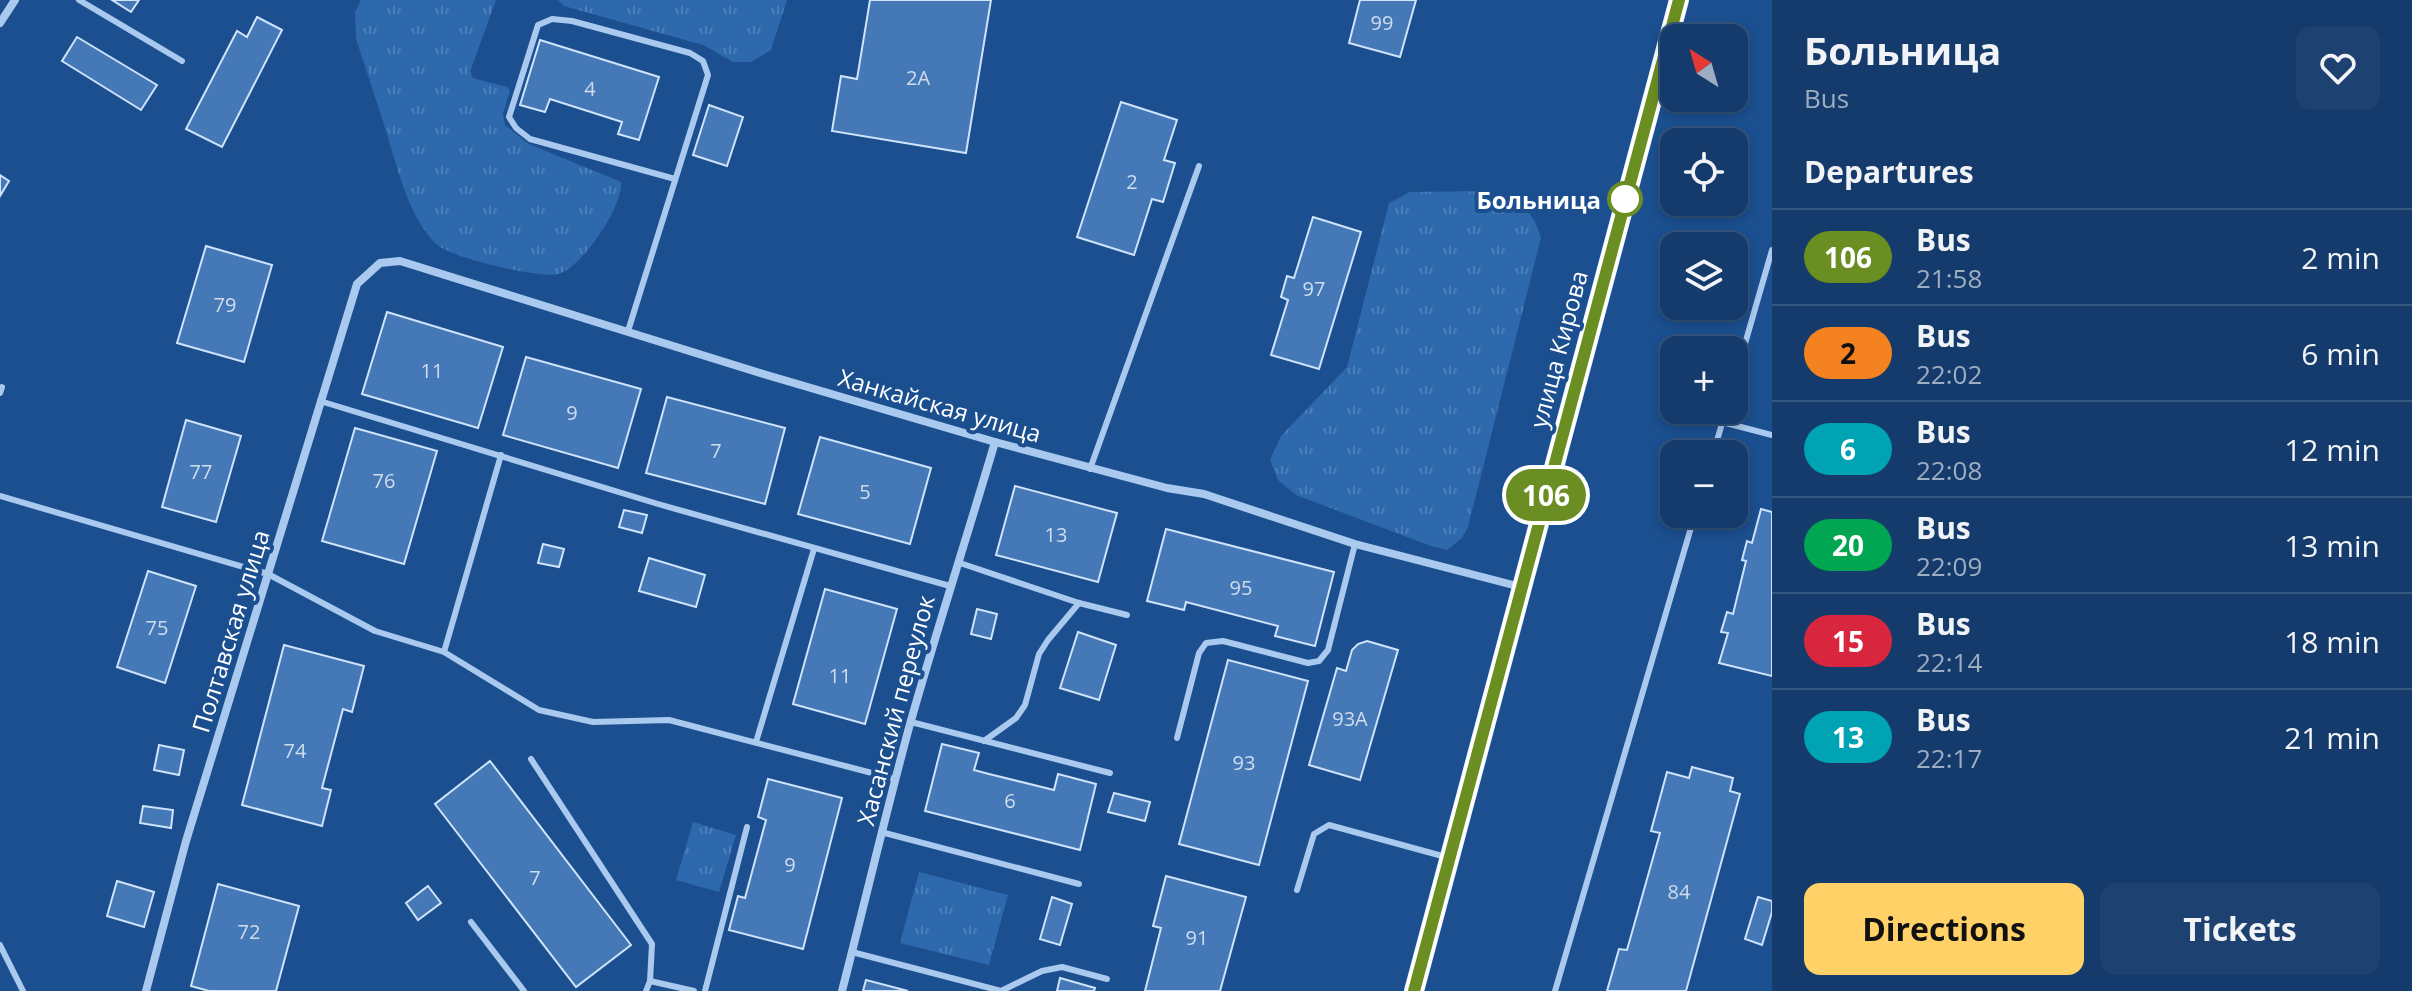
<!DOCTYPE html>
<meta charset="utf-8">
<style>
:root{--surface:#143b6b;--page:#1d4271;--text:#f1f3f6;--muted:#9dadc1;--line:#33557e;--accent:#ffd166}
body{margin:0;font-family:"Open Sans",sans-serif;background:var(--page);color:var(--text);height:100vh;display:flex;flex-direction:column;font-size:30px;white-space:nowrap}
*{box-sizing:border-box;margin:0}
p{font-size:26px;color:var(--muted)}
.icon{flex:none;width:44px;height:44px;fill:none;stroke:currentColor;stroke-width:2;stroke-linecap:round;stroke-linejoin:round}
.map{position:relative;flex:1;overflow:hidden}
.drawer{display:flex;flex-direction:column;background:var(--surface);width:640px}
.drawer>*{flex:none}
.badge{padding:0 16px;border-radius:26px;font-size:28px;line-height:52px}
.needle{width:52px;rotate:323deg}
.controls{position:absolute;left:1660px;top:24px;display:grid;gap:16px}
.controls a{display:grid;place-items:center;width:88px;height:88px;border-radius:16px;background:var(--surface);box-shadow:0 4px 12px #0003,0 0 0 2px var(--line);font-size:40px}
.map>.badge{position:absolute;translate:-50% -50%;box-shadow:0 0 0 4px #fff}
h2{padding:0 32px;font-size:30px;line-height:72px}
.round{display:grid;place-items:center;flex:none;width:84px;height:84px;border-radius:16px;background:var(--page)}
.headline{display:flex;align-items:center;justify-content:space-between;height:136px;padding:0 32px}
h1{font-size:38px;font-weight:700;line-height:60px}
.button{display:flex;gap:16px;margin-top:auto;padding:16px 32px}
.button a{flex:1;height:92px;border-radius:16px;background:var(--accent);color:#111;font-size:32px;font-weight:700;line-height:92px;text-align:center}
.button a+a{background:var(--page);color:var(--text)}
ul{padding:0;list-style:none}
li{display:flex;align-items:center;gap:24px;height:96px;padding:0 32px;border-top:2px solid var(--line)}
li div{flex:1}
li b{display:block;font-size:30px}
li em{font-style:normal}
li .badge{min-width:88px;font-weight:700;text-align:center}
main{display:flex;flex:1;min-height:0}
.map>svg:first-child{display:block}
</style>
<main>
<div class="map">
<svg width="1772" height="991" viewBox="0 0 1772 991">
<defs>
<pattern id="grass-tufts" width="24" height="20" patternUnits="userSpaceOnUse" patternTransform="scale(2)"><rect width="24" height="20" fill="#2e69ad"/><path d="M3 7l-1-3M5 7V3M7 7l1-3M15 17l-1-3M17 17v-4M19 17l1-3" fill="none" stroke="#4d80b9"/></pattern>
</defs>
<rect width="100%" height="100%" fill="#1b4f8f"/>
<g fill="url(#grass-tufts)">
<path d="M361,0H496L470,72L473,78L507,87L510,90L503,114L505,125L529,144L621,182C624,205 581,269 558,274C538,278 449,258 435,243C408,214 400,175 388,138C378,105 367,72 356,39L355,12Z"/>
<path d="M558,0H787L771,50L751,62H733L703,45L564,6Z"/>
<path d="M1488,191C1518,202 1532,206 1541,238L1468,527L1462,538L1447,550L1431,546L1296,495L1278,480L1270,460L1281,436L1347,367L1389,203L1410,192Z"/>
<path d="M693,822L736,835L719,892L676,880Z"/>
<path d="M919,872L1008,895L989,965L900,943Z"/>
</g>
<g fill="#4478b7" stroke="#cfe3fa" stroke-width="2">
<path d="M112,0H139L131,12Z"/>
<path d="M870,0H991L966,153L832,131L841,76L857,79Z"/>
<path d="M1360,0H1416L1400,57L1349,43Z"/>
<path d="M257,17L282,30L222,147L186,129L237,31L247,37Z"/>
<path d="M77,37L157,85L141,110L62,61Z"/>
<path d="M540,40L659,77L639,140L618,134L622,122L550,99L545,112L520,105Z"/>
<path d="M1121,102L1177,120L1164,160L1175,163L1163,202L1152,199L1134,255L1077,237Z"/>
<path d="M709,105L743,117L727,166L693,155Z"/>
<path d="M0,175L9,181L0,196Z"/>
<path d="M1313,217L1361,232L1319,369L1271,355L1288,300L1281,297L1287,276L1294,278Z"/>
<path d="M206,246L272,265L244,362L177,343Z"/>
<path d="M387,312L503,347L478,428L362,394Z"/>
<path d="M526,357L641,389L618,468L503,435Z"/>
<path d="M667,397L785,428L765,504L646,473Z"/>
<path d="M186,420L241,436L216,522L162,507Z"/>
<path d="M355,428L437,451L404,564L322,541Z"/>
<path d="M820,437L931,468L910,544L798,514Z"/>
<path d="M1015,486L1117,513L1098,582L996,555Z"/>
<path d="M1761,509L1772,512V676L1719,663L1728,633L1721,632L1727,612L1733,614L1746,561L1742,560L1747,541L1752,543Z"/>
<path d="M624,510L647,515L642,533L619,527Z"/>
<path d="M1166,529L1334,572L1315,646L1275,636L1278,626L1186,602L1184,610L1147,601Z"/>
<path d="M543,544L564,549L559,567L538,563Z"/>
<path d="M649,558L705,575L696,607L639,591Z"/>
<path d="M148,571L196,586L165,683L117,667Z"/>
<path d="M825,589L897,609L865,724L793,704Z"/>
<path d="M977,609L997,614L991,639L971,634Z"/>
<path d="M1078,632L1116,645L1099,700L1060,688Z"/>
<path d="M1367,641L1398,650L1360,780L1309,765L1337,668L1346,671L1352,650L1358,644Z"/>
<path d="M284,645L364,666L352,712L343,709L322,788L331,790L322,826L242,805Z"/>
<path d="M1228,660L1308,681L1259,865L1179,844Z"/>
<path d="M942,744L979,753L974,770L989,774L1054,790L1058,774L1096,784L1080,850L925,811Z"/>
<path d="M159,745L184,750L179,775L154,770Z"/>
<path d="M490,761L631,945L576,987L435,804Z"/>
<path d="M1692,767L1733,778L1730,791L1740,794L1686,991H1607L1619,949L1627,950L1660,833L1651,831L1667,772L1689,778Z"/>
<path d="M768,779L842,798L803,949L729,930L738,896L745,898L766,820L758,817Z"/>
<path d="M1114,793L1150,802L1145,821L1108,812Z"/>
<path d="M143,806L173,810L171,828L140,823Z"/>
<path d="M1166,876L1246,897L1220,991H1145L1161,928L1153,926Z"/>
<path d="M117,881L154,892L144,927L107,916Z"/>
<path d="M218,884L299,906L276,991H209L191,986Z"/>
<path d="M428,886L441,903L418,920L406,903Z"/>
<path d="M1052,897L1072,904L1060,945L1040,939Z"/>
<path d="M1758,897L1772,901V912L1762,945L1745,939Z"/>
<path d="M1060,978L1095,988L1094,991H1057Z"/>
<path d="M866,980L908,991H863Z"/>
</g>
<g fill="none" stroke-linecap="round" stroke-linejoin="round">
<g stroke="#a9c9ee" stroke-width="6">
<path d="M79,0L182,61"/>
<path d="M628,331L708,75L703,61L690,53L572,21L552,19L538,25L509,117L516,128L530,139L675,179"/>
<path d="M1734,382L1772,250"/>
<path d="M0,393L2,387"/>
<path d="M320,401L658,504L950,586"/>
<path d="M1722,422L1772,435"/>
<path d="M1713,454L1726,410"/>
<path d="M1090,469L1199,166"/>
<path d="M0,496L268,574L375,631L444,652L539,710L593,722L669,720L895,779"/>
<path d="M960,563L1079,603L1127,615"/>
<path d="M444,652L501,455"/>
<path d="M911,722L1110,773"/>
<path d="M1177,738L1199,653L1206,643L1223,641L1308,663L1319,661L1328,650L1355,544"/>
<path d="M984,741L1016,718L1025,705L1039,654L1048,640L1079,603"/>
<path d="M756,742L814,549"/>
<path d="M531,759L652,944L650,981L646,991"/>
<path d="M881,832L1079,884"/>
<path d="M1297,890L1314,834L1329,825L1446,857"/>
<path d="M471,922L524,991"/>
<path d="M0,945L23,991"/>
<path d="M852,952L1001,991L1042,971L1062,967L1107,979"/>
<path d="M650,981L694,991"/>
<path d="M705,991L747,827"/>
<path d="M1555,991L1695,514"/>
</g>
<g stroke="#a9c9ee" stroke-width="8">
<path d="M0,23L15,0"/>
<path d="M146,991L186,841L357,284L380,263L400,261L760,373L995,442L1167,488L1204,494L1355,544L1521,587"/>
<path d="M842,991C865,902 886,812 910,724C937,629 967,537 995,442"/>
</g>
<path stroke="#f0f6ff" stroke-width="20" d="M1414,991L1679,0"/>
</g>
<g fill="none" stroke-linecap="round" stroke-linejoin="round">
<defs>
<path id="line" d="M1414,991L1679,0"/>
</defs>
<use href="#line" stroke="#fff" stroke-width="18"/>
<use href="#line" stroke="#6b8e23" stroke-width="12"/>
</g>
<circle fill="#fff" stroke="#6b8e23" stroke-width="4" cx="1625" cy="199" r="16"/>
<g text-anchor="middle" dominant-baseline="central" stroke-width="8" stroke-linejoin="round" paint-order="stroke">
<g font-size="20" fill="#d0dded">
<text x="1382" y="22">99</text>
<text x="918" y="77">2А</text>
<text x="590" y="88">4</text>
<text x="1132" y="181">2</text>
<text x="1314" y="288">97</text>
<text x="225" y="304">79</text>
<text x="432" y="370">11</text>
<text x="572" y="412">9</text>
<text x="716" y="450">7</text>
<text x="201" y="471">77</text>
<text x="384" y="480">76</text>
<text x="865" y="491">5</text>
<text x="1056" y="534">13</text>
<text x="1241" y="587">95</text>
<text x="157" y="627">75</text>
<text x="840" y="675">11</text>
<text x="1350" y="718">93А</text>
<text x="295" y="750">74</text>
<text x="1244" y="762">93</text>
<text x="1010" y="800">6</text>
<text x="790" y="864">9</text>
<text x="535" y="877">7</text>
<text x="1679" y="891">84</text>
<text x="249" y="931">72</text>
<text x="1197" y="937">91</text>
</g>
<g font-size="24" font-weight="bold" fill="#fff" stroke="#1b4f8f" text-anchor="end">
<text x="1601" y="199">Больница</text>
</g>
<g font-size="24" fill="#fff" stroke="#1b4f8f">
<text transform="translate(1558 349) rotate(-75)">улица Кирова</text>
<text transform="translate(940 405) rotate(16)">Ханкайская улица</text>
<text transform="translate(230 631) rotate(-73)">Полтавская улица</text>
<text transform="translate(895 710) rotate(-75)">Хасанский переулок</text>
</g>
</g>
</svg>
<div class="controls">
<a><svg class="needle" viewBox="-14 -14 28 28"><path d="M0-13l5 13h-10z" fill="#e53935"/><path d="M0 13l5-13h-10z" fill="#9dadc1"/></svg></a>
<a><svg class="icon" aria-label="locate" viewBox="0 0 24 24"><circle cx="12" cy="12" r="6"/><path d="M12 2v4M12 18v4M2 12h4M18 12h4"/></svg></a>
<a><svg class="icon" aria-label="layers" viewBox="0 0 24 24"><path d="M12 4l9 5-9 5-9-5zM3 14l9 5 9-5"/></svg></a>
<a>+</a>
<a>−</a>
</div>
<b class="badge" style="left:1546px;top:495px;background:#6b8e23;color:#fff">106</b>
</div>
<section class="drawer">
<div class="headline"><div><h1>Больница</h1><p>Bus</p></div><a class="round"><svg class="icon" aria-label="heart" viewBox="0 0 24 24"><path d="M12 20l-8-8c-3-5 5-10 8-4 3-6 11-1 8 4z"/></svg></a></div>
<h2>Departures</h2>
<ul>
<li><span class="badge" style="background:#6b8e23;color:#fff">106</span><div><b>Bus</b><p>21:58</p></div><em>2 min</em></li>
<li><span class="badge" style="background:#f58220;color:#111">2</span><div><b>Bus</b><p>22:02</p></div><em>6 min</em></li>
<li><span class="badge" style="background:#00a3b4;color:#fff">6</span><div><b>Bus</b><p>22:08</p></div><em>12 min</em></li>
<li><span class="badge" style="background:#00a651;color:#fff">20</span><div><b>Bus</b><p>22:09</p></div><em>13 min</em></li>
<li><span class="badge" style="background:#d7263d;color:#fff">15</span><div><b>Bus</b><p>22:14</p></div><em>18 min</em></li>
<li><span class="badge" style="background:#00a3b4;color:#fff">13</span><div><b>Bus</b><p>22:17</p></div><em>21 min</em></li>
</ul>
<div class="button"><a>Directions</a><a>Tickets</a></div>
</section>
</main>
